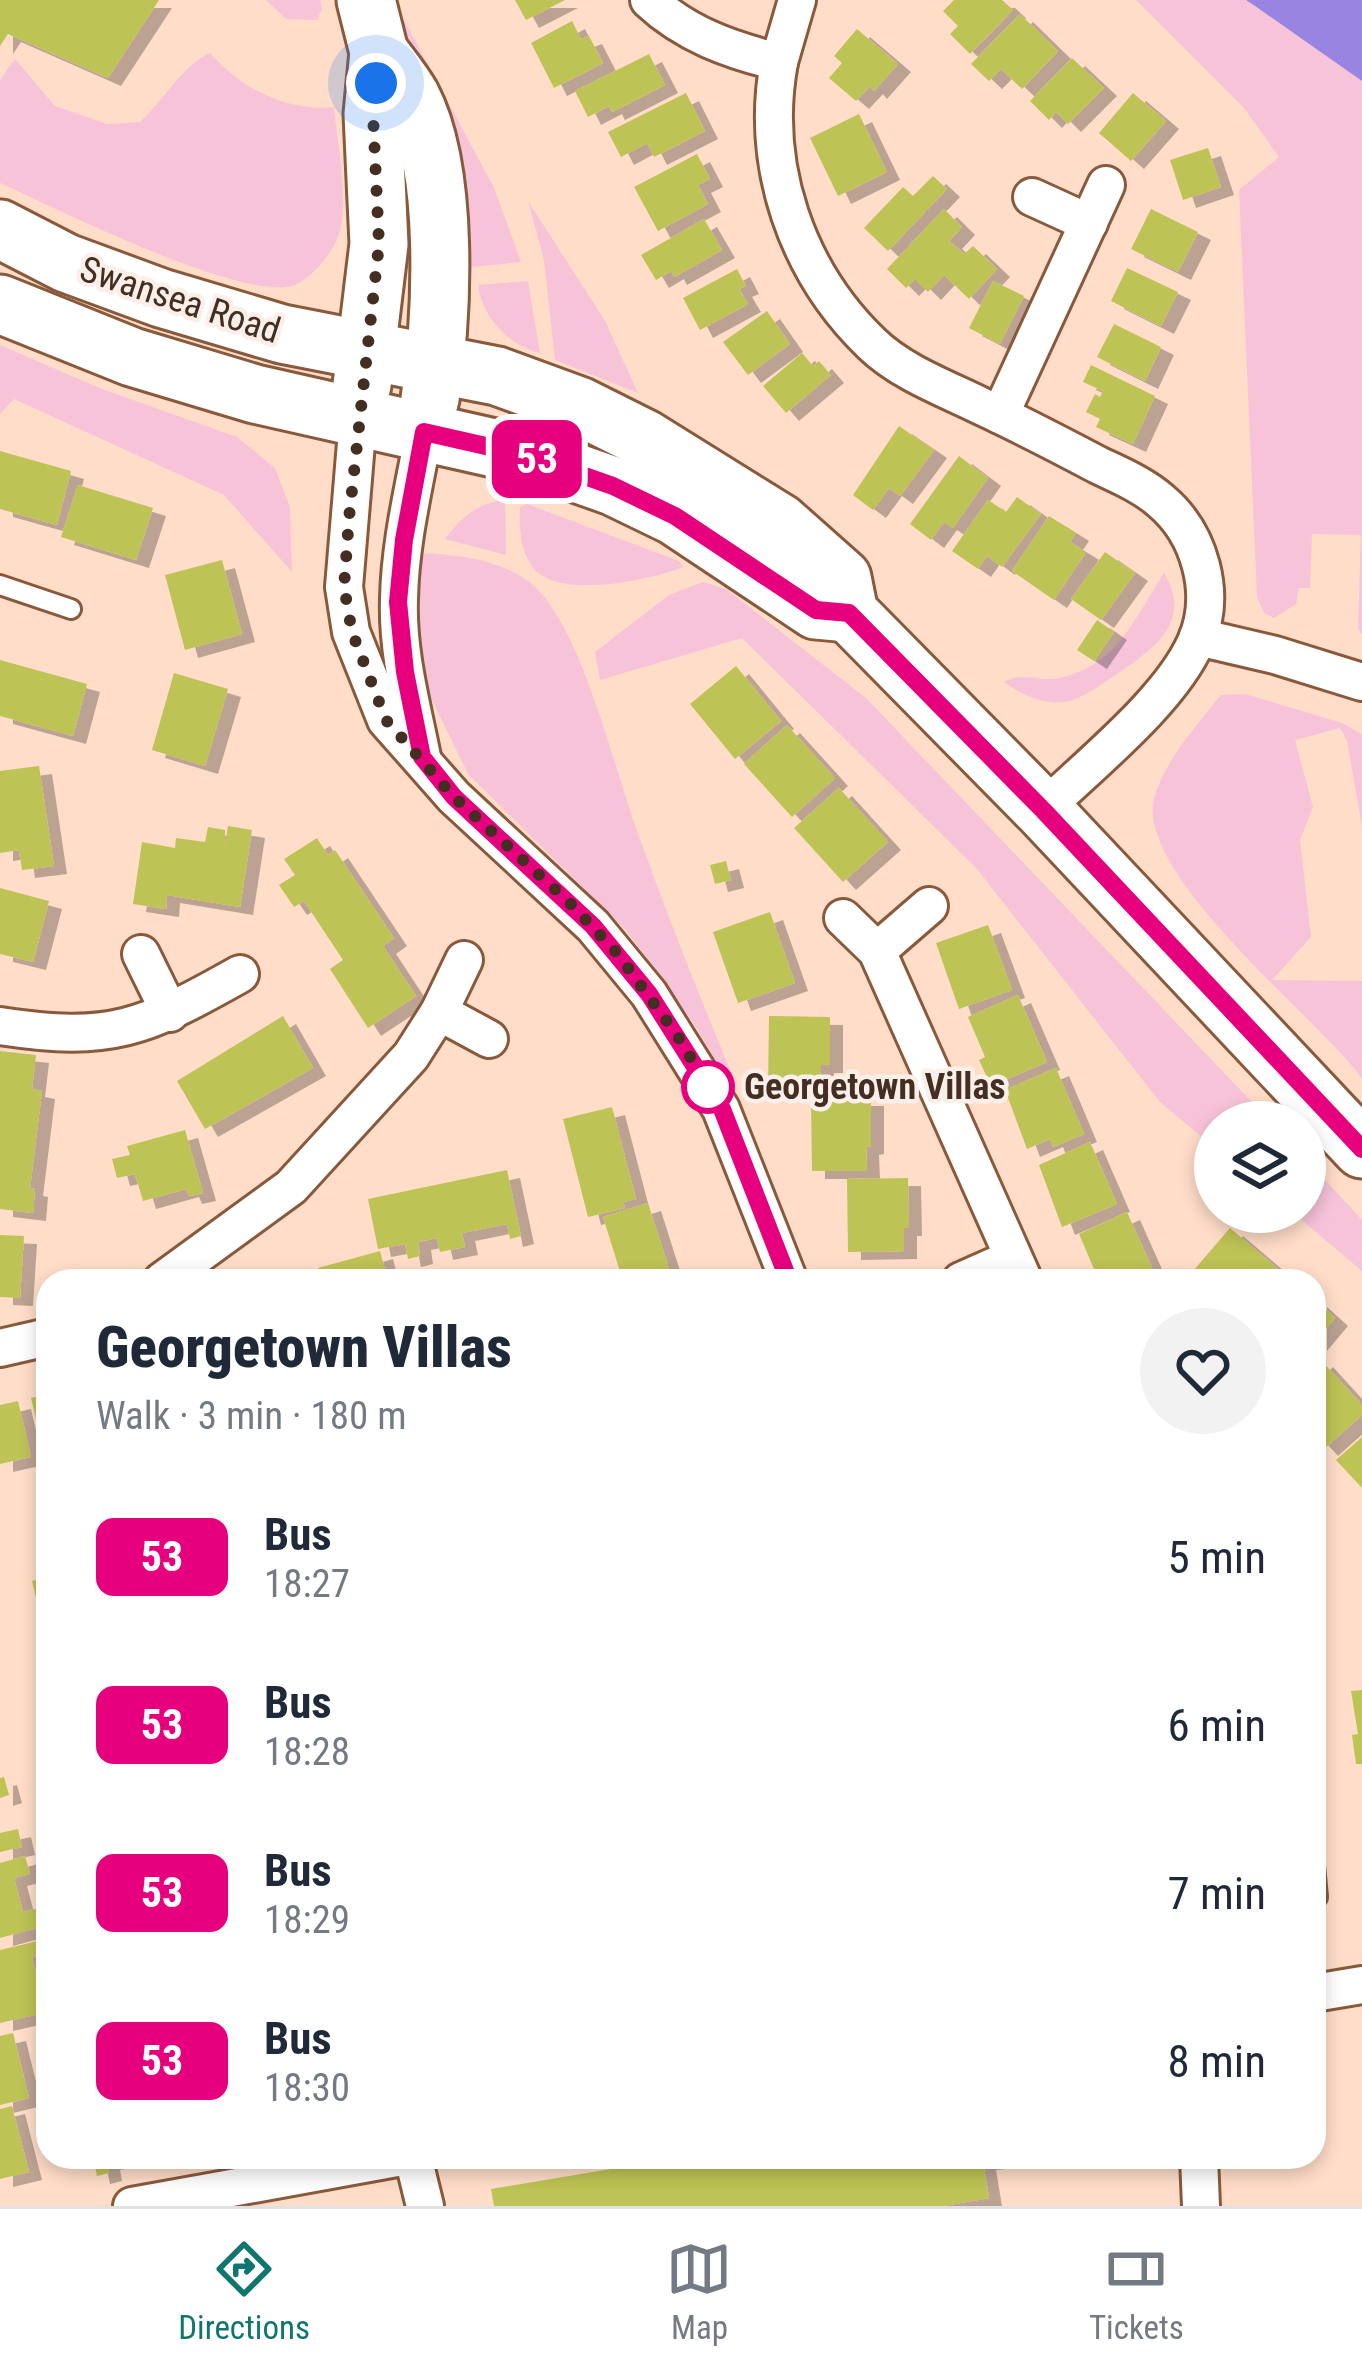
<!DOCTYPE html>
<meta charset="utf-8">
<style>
:root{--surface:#fff;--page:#f2f2f3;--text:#1f2937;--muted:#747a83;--line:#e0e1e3;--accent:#0f766e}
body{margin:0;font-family:"Roboto Condensed",sans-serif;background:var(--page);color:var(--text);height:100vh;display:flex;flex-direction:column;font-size:45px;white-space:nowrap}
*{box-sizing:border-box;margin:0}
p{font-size:39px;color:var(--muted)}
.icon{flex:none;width:66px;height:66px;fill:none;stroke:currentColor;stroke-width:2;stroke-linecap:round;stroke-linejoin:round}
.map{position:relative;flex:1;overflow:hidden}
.drawer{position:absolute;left:36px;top:1269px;width:1290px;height:900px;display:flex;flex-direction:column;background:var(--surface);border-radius:36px;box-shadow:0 6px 18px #0003}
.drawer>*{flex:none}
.badge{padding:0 24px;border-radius:18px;font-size:42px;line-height:78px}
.buttons{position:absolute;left:1194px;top:1101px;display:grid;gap:24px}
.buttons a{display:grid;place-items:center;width:132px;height:132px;border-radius:50%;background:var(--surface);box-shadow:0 6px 18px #0003;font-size:60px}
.you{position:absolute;width:60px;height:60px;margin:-30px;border:9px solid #fff;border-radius:50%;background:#1a73e8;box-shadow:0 0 0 18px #1a73e833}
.map>.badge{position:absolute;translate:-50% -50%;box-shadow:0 0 0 6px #fff}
.round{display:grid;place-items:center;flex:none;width:126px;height:126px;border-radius:63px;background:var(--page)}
.head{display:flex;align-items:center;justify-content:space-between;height:204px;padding:0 60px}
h1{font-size:57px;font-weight:800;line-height:90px}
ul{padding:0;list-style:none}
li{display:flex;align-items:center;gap:36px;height:168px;padding:0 60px}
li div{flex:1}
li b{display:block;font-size:45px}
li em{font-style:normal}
li .badge{min-width:132px;font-weight:700;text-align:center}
.tabs{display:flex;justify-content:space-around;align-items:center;height:168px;border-top:3px solid var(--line);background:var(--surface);font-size:33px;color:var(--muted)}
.tabs a{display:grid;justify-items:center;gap:6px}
.tabs .active{color:var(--accent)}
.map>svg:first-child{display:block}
</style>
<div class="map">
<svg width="1362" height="2206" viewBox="0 0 1362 2206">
<defs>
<filter id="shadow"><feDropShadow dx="13" dy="8" stdDeviation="0" flood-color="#0004"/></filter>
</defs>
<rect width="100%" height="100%" fill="#ffddc9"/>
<g fill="#f7c3d9">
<path d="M266,0H320L322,9L317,20L286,19Z"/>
<path d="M1136,0H1246L1362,81V634L1358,629L1361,535L1312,534L1310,588H1299L1296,604L1274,618L1264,613L1257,597L1239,190L1279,157L1244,108Z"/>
<path d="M394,1L494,188L521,262L464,268L429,98Z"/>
<path d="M210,53C241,88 286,112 334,107C337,142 350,205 338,237C331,254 313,277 295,285C246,304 53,207 0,183V80L15,59L55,106L107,124L140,122C163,101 184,64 210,53Z"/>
<path d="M528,201L605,321L638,393L555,360L544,260Z"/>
<path d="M528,281L540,353C508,346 482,316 478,285Z"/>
<path d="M0,345L102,389L237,437L275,468L290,507L292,572L224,495L14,399L0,414Z"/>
<path d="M505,500L506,555L445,539C464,515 476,504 505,500Z"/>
<path d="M527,504L679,561L683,567C651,580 562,599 535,570C520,553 519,528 520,507Z"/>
<path d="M421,553C461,555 511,560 540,592C584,641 613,763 636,828C667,915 701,1000 736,1084L731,1087L696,1027L626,930L468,774L429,694L416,603Z"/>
<path d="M1164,573C1194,623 1152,650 1114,676C1100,685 1082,699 1065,702C1043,705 1021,694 1004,682C1023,671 1039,682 1059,678C1117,666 1134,619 1164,573Z"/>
<path d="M703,582L726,589L866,698L1271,1122H1215V1148L1160,1102L977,869L742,638L600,680L595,652L669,595Z"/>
<path d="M1245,694L1342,723L1362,734V826L1347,741L1340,728L1295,740L1313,807L1300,840L1311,937L1272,980L1362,981V1078C1318,1018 1130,871 1155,795C1167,758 1197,725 1221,695Z"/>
<path d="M1305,1158L1362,1220V1271L1292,1212H1305Z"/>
</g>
<path fill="#9785e1" d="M1246,0H1362V81L1255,6Z"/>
<g fill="#bec354" filter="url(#shadow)">
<path d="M0,0H159L108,78L8,34L0,46Z"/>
<path d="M515,0H565L526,20Z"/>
<path d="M954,0H1002L1013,10L970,54L950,34L958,26L943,11Z"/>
<path d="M1020,14L1058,51L1022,89L1001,69L989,81L971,64Z"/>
<path d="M572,21L581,39L589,36L603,63L554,88L531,43Z"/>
<path d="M857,29L898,64L874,91L870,86L856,101L829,78L842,63L834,56Z"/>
<path d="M649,54L665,85L612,112L609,106L588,117L575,91Z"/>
<path d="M1072,58L1104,88L1068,124L1056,112L1049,120L1030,101Z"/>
<path d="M686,93L705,131L654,157L647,143L621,157L608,132Z"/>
<path d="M1133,93L1166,121L1131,161L1099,133Z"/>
<path d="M859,114L887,172L838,196L810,138Z"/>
<path d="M1208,148L1221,187L1183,200L1170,160Z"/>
<path d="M697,154L710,179L698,185L708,204L658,231L634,187Z"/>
<path d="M933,176L947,189L888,251L864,228L903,187L913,196Z"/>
<path d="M944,209L962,227L949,241L964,254L973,246L997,269L969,299L944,275L928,292L915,279L906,288L887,269Z"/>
<path d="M1151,209L1198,232L1178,272L1131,249Z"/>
<path d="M704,219L722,250L674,277L671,271L656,280L641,255Z"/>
<path d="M1127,268L1178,292L1161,326L1111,301Z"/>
<path d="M737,269L746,286L739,289L748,304L700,330L683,298Z"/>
<path d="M993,281L1024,296L1000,344L969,328Z"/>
<path d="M767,311L790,344L748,375L723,342Z"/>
<path d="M1114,324L1161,347L1145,381L1097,357Z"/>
<path d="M802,353L813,366L819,361L831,375L786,413L763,386Z"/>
<path d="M1091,365L1155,396L1133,444L1096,427L1100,419L1086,412L1095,394L1100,397L1103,391L1083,382Z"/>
<path d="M899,426L934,450L900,496L889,488L873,510L853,495Z"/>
<path d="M0,451L71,471L57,525L0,509Z"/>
<path d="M959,456L988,478L953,528L944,522L931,540L910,524Z"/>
<path d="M78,485L153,508L136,560L61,537Z"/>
<path d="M1017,497L1041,514L1002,567L987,556L978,569L952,551L988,500L1006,512Z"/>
<path d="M1049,516L1076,533L1070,542L1086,552L1054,600L1012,571Z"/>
<path d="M1105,552L1135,573L1101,620L1071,599Z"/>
<path d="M222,560L242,634L185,650L165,575Z"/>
<path d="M1097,620L1114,632L1094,661L1077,650Z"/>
<path d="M0,660L87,684L73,736L0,716Z"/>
<path d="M736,666L781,721L735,759L690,704Z"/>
<path d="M174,673L228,689L205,766L152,750Z"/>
<path d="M787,725L835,778L792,817L744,764Z"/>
<path d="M39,766L54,866L22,870L19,850L0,853V771Z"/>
<path d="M839,788L888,842L843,882L794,828Z"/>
<path d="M228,826L252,830L240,907L167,895L166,909L133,904L142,842L175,848L176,838L205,842L208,827L225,830V845Z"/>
<path d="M317,838L328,855L335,850L394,938L383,946L416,996L368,1028L330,969L343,960L304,901L294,907L279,885L295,875L284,859Z"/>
<path d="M726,861L731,880L715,884L710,865Z"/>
<path d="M0,888L49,901L33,962L0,954Z"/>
<path d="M770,912L795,983L738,1003L713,932Z"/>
<path d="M988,925L1012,990L959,1009L936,943Z"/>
<path d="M1018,995L1047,1062L991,1086L979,1060L985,1057L968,1017Z"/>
<path d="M283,1016L313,1068L205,1129L177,1081Z"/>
<path d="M769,1016L830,1017V1065H821V1091H768Z"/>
<path d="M0,1051L36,1055L32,1089L42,1091L30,1188L35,1189L33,1213L0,1209Z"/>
<path d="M1056,1068L1084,1134L1053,1147L1050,1139L1027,1149L1005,1090Z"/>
<path d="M811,1098H871V1146L866,1147L867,1171H812Z"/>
<path d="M612,1107L636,1199L623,1202L625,1208L588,1217L563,1119Z"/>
<path d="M185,1130L203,1193L189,1196L186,1189L143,1201L135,1174L117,1178L112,1159L130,1155L127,1146Z"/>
<path d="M1090,1142L1117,1204L1062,1227L1039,1165Z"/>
<path d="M507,1170L521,1236L510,1239L507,1224L462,1233L465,1247L440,1252L437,1238L418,1242L420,1256L408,1259L405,1244L378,1249L368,1199Z"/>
<path d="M908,1178L909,1228H904V1251L848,1252L847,1179Z"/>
<path d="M648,1203L670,1272L657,1276L658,1281H623L603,1217Z"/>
<path d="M1127,1212L1157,1279L1093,1281L1089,1271L1094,1269L1079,1234Z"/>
<path d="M1230,1228L1284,1274L1278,1281H1205L1193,1271Z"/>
<path d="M0,1235L24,1236L20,1298L0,1297Z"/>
<path d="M380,1251L388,1281H322L318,1268Z"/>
<path d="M1314,1299L1335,1318L1314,1343Z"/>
<path d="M1320,1359L1362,1405V1415L1325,1448L1314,1436V1365Z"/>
<path d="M48,1394V1452L44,1453L31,1398Z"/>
<path d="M18,1401L31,1457L0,1464V1405Z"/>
<path d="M1362,1437V1488L1336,1460Z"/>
<path d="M48,1577V1639H46L32,1581Z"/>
<path d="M1362,1690V1764H1356L1352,1735L1358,1734L1351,1691Z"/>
<path d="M4,1777L9,1795L0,1798V1778Z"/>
<path d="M18,1829L22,1847L0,1852V1833Z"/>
<path d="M25,1856L30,1874L14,1878L23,1912L39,1908L44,1926L0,1938V1863Z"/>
<path d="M46,1939L48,1954L32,1957L41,1994L48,1992V2012L0,2023V1950Z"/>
<path d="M13,2033L29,2098L0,2105V2036Z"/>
<path d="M12,2106L29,2172L0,2179V2109Z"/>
<path d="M93,2157H122V2159L107,2162L109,2173L97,2176Z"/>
<path d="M683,2157H1001V2160L983,2162L989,2198L943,2206H494L491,2189Z"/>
</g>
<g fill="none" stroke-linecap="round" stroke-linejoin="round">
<defs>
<g id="service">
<path d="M0,585L71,609"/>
<path d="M1314,1865L1317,1897"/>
</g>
<g id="minor">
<path d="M649,0C685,34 730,50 779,62C760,165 796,271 872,344C902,373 947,389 983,407C1022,425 1060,445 1098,465C1119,475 1143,485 1161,501C1200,534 1217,594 1196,642C1170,701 1090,764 1043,810"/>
<path d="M779,62L797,0"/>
<path d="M1032,197L1089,223"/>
<path d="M1000,415L1106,185"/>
<path d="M358,419L344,587L351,632L386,720L454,797L593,926L649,994L721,1109L789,1281"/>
<path d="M1198,637L1275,655L1362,682"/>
<path d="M422,757C412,706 397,652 399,599C400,543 414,487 424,432"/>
<path d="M843,918L877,951L1024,1281"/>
<path d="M877,951L929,906"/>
<path d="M141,954L170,1013"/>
<path d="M439,1012L489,1039"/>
<path d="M0,1026C111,1043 144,1028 240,974"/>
<path d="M162,1281L291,1187L411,1056L439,1012L464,960"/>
<path d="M961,1281L1013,1258"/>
<path d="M0,1348L48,1337"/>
<path d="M1314,1993L1362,1985"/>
<path d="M413,2157L425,2206"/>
<path d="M1199,2157L1201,2206"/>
<path d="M132,2206L402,2157"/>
</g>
<g id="primary">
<path d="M379,52C389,66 402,81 411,97C450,171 442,318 430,399"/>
<path d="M0,229L66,263L161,298L282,334L497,376L579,406L645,439L780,523L842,578L849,613L1043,810L1362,1149"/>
<path d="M0,304L132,357L255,394L525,455L613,486L675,516L816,610L849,613"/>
<path d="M362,385L379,244L373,114L379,52L366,0"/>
</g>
</defs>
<use href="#service" stroke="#89593b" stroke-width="24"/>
<use href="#minor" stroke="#89593b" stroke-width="42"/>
<use href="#primary" stroke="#89593b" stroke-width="63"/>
<use href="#service" stroke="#fff" stroke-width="18"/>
<use href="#minor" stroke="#fff" stroke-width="36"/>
<use href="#primary" stroke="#fff" stroke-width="57"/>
</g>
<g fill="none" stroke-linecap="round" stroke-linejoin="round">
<defs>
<path id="line" d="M789,1281L722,1109L649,994L593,926L454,797L422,757L405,672L398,602L404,540L424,432L525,455L613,486L675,516L816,610L849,613L1043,810L1362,1149"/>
</defs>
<use href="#line" stroke="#fff" stroke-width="27"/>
<use href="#line" stroke="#e6007e" stroke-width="18"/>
<path stroke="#432e21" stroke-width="12" stroke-dasharray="0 21.6" d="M376,83L373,114L379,244L349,518L344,587L352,632L386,720L454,797L569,902L617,953L677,1035L708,1087"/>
</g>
<circle fill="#fff" stroke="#e6007e" stroke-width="6" cx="708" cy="1087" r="24"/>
<g text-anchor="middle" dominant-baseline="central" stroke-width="9" stroke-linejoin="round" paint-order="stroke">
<g font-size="36" fill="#432e21" stroke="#fbefe9">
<text transform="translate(180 300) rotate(18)">Swansea Road</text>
</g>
<g font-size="36" font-weight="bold" fill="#432e21" stroke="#fbefe9" text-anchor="start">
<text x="744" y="1087">Georgetown Villas</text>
</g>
</g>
</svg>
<div class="buttons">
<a><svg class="icon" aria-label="layers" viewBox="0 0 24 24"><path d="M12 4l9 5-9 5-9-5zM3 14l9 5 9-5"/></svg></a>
</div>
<div class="you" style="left:376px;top:83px"></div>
<b class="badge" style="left:537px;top:459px;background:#e6007e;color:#fff">53</b>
<section class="drawer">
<div class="head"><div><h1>Georgetown Villas</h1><p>Walk · 3 min · 180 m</p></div><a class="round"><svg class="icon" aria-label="heart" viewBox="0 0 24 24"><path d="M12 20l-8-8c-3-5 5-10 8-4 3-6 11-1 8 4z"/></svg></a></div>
<ul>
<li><span class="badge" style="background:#e6007e;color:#fff">53</span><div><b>Bus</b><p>18:27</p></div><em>5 min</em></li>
<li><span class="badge" style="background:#e6007e;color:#fff">53</span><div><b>Bus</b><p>18:28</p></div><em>6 min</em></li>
<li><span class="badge" style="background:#e6007e;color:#fff">53</span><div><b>Bus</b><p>18:29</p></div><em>7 min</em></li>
<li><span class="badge" style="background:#e6007e;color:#fff">53</span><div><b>Bus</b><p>18:30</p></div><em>8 min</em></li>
</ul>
</section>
</div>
<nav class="tabs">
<a class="active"><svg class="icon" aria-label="directions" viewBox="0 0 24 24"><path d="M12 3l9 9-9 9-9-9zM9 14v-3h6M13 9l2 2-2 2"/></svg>Directions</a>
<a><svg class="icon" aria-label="map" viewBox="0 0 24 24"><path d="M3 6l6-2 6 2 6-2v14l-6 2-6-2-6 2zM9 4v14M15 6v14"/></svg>Map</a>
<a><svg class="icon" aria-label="tickets" viewBox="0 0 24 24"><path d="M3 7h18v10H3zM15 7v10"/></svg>Tickets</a>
</nav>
